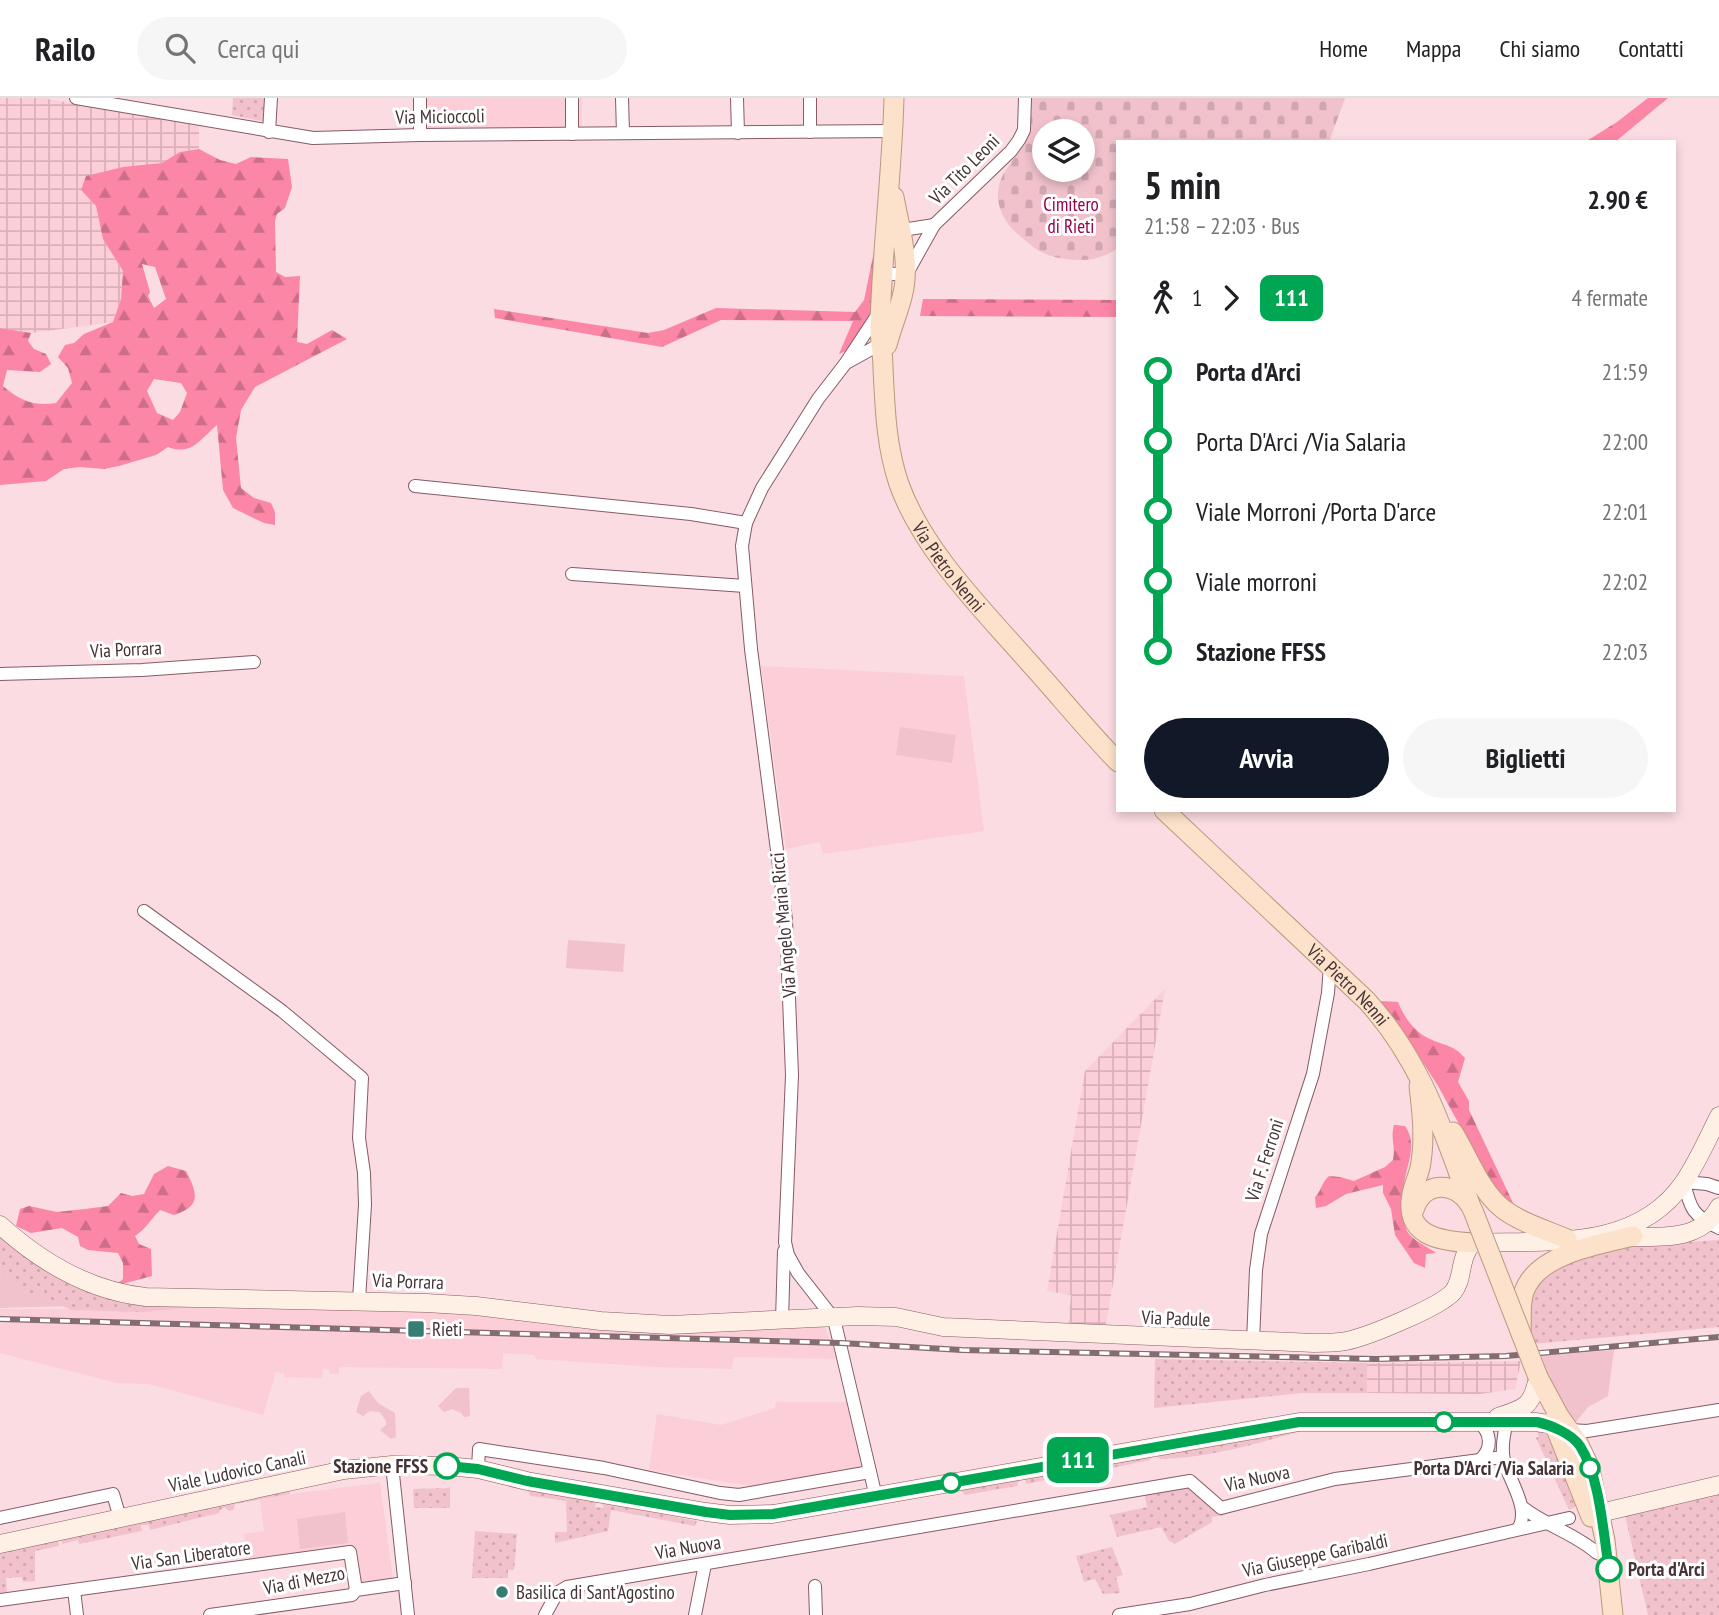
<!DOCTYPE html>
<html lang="it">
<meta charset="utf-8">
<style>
:root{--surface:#fff;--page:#f6f6f6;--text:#202124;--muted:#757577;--line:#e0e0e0;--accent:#111827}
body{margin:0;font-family:"PT Sans Narrow",sans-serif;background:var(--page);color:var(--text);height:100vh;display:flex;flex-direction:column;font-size:26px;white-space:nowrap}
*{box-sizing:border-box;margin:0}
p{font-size:23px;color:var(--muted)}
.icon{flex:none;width:38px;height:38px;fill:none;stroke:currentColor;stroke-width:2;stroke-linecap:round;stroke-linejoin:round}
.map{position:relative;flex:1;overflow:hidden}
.sheet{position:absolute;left:1116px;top:42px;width:560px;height:672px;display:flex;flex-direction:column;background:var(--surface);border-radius:0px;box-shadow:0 4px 10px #0003}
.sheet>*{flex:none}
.badge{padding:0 14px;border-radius:10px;font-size:24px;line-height:46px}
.fabs{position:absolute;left:1032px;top:21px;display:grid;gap:14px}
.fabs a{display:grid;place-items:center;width:63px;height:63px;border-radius:50%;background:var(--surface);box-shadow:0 4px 10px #0003;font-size:35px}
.map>.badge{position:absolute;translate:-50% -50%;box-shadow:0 0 0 4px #fff}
.legs{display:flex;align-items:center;gap:10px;height:77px;padding:0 28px;font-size:23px}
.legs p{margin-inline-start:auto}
.head{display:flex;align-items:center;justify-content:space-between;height:119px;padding:0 28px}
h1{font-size:38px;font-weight:700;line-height:52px}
.action{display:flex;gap:14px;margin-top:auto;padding:14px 28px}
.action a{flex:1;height:80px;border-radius:42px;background:var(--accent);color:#fff;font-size:28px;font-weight:700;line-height:80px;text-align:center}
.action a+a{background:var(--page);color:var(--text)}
ul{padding:0 28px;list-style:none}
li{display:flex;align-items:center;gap:24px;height:70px;font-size:26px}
li i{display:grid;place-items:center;width:10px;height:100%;margin:0 9px;background:currentColor}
li i::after{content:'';width:18px;height:18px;margin:-9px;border:5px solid;border-radius:50%;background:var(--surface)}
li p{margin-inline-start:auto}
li:first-child i{background:linear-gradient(#0000 50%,currentColor 0)}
li:last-child i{background:linear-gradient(currentColor 50%,#0000 0)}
header{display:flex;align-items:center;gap:42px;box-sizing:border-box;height:98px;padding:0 35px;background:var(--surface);border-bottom:2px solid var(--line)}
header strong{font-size:33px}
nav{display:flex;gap:38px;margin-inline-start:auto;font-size:24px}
.search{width:490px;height:63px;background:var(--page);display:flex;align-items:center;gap:18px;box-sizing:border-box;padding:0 24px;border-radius:38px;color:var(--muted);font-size:26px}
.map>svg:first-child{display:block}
</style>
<header>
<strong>Railo</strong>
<div class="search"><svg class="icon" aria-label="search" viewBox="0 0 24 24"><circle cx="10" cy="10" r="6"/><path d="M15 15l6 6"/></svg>Cerca qui</div>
<nav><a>Home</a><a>Mappa</a><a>Chi siamo</a><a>Contatti</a></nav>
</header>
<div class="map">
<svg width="1719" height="1517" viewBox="0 0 1719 1517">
<defs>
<pattern id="industrial-grid" width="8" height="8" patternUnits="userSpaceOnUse" patternTransform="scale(1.75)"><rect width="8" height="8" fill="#fcced8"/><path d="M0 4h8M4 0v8" fill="none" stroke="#d9b1ba"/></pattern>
<pattern id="grass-dots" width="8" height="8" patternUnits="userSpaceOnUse" patternTransform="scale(1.75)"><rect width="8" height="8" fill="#f1c2cc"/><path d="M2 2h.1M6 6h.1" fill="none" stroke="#d0a7b0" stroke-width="1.8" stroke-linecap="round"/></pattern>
<pattern id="forest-firs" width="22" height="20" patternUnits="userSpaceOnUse" patternTransform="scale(1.75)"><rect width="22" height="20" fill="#fb86a6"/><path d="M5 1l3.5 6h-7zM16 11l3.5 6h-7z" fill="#cd6e88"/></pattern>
<pattern id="cemetery-stones" width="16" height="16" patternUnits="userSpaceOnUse" patternTransform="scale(1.75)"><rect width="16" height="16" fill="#f1c2cc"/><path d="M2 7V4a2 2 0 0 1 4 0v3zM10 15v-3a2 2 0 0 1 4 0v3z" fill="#d0a7b0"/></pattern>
</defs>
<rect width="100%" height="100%" fill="#fadce2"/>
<g fill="#fcced8">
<rect x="414" y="0" width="168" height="31"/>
<path d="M761,568L964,578L984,733L823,756L820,744L786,751Z"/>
<path d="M137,1204L410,1209L628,1230L748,1233L765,1229H825L837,1261L734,1259L732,1271L657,1269L536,1261L534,1257L503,1255L502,1271L342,1269L339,1270V1276H330L329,1272L323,1271L322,1280L284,1279V1275L276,1274L263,1317L148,1286L117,1285L0,1255V1211H105Z"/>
<path d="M776,1304H853L868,1367L764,1390L649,1372L657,1316L721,1327L775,1310Z"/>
<path d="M380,1385L393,1481L359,1485L354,1455L248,1463L244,1436L264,1433L260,1402L266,1401V1399Z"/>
</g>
<g fill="url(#industrial-grid)">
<path d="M0,0H42L199,27V51L180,54L162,65L95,76L81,92L96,108L103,141L123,173L121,201L113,224L31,235L0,230Z"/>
<path d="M1165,891L1105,1231L1068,1229L1071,1197L1047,1193L1085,973Z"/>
<path d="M1521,1263L1515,1291L1480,1296L1367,1295V1265Z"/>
</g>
<g fill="url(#grass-dots)">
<path d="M233,0H268L267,24L232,17Z"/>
<path d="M0,1127L72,1178L205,1208L143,1214L72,1212L24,1193L0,1176Z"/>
<path d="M1719,1142V1229L1532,1246C1529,1228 1527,1204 1538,1188C1570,1144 1670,1146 1719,1142Z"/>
<path d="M1155,1261L1367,1265V1295H1302L1154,1310Z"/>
<path d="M1302,1329V1333C1255,1346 1209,1360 1160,1361L1156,1357L1151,1358L1150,1362L1088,1375L1086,1370L1079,1372V1375L1027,1386L1025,1382H1019L1017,1388L965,1397L961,1392Z"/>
<path d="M1536,1332L1550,1335L1577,1408L1569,1412L1536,1340L1539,1338Z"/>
<path d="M1190,1383L1221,1410L1225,1417L1212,1419V1424L1175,1446L1169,1443L1161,1429L1117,1439L1110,1417L1147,1409L1144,1394Z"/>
<path d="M450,1390V1410H414L413,1391Z"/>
<path d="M527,1392L597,1404L595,1409L604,1410L601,1404L697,1423L695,1428L611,1412L608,1433L555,1445V1434H567L566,1403L531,1398Z"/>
<path d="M289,1393L290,1396L235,1406L233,1412L229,1413L224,1409L220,1412L219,1415L150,1432L149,1427H141L142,1433L79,1446L78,1442L62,1446V1439L257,1397Z"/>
<path d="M1719,1393V1517H1648L1624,1413Z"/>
<path d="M475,1433L517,1436L514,1472H508V1480H472Z"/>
<path d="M57,1440L59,1448L35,1453V1483L23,1484L22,1479L6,1480L7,1494L0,1495V1452Z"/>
<path d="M1112,1449L1123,1477L1116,1479L1120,1495L1103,1496L1095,1481L1084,1484L1076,1458Z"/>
</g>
<g fill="url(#forest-firs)" fill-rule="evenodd">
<path d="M1648,0H1668L1615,44H1585L1617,24Z"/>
<path d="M199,51L220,62L236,66L251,59L288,61L292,89L285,110L277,116L275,123L276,174L285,179L300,178L297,244L307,246L332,232L347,241L255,289L241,312L236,340L241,390L254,400L271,405L275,414V427L264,425L233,410L223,392L217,327C199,342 192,358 168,349L156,357L119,368L104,371L80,369L64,371L46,383L0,387V230L31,235L28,243L34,251L46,256L51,266L40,274L7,272L3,288C18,302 36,309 56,305L72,285L68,270L58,259L65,247L74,245L84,236L113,224L121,201L123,173L103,141L96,108L81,92L86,78L123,69L162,65L180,54ZM142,166L155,169L166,201L154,210L148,198L150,194ZM154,281L181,285L187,295L180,314L173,322L157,315L147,293Z"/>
<path d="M876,144L875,217L858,248L839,256L853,223L721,222L662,249L495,220L494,211L648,235L664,232L716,210L855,214L864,202Z"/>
<path d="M923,201L1118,202V219L920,218Z"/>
<path d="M1381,903L1398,904C1403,917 1413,932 1426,939C1442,948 1452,945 1465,960L1458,984L1469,1003V1012L1514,1107L1498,1097L1438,988L1396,922L1387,914Z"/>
<path d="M1394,1027L1405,1028C1420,1049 1403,1071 1404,1093C1405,1097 1407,1100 1407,1104C1406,1116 1401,1124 1409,1136C1416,1144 1428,1149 1436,1155L1426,1156L1425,1170L1414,1165L1395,1137L1391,1111L1383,1095V1087L1346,1096L1326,1108L1316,1110L1315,1099C1321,1094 1321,1085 1329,1078L1340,1079L1354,1083L1385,1069L1393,1062C1396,1049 1390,1040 1394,1027Z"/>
<path d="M168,1068L186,1073C198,1096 201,1108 174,1117L160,1112C151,1121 146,1131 135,1138L139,1146L151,1151L152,1178L115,1188L123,1181V1165L118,1155L88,1152L80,1148L78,1139L62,1130L31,1135L16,1128L20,1111L29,1108L57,1114L85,1111L108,1108L121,1095L132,1098L144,1096L154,1076Z"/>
</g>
<path fill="url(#cemetery-stones)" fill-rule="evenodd" d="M1031,0H1345L1329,44H1118V150C1097,165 1075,164 1051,158C1038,154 1029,146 1019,137C1000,122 991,97 1004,75C1011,63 1023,51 1028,38C1032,26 1031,13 1031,0ZM1045,33H1083V72H1045Z"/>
<g fill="#f1c2cc">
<path d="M900,629L956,637L952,665L896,657Z"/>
<path d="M568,842L625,846L623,874L566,870Z"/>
<path d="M0,1176L24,1193L67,1208L0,1210Z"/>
<path d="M1614,1252L1608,1298L1588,1309L1576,1324L1559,1310L1541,1258Z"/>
<path d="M456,1290H469L470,1318L464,1319L461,1315L452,1311L444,1314L438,1308Z"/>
<path d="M369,1293L378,1305L395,1315L396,1339L391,1341L380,1332L386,1327V1323L380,1314L370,1313L363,1318L356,1314L361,1298Z"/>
<path d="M345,1414L348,1445L300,1451L297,1421Z"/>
</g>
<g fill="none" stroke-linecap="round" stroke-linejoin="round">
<defs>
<g id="street">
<path d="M76,0L313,40L420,37L893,33"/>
<path d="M572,0V36"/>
<path d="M622,0L623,35"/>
<path d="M737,0L738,35"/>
<path d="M810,0V34"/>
<path d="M269,34L271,0"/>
<path d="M420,37V0"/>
<path d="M896,133L934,127"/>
<path d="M883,175L906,177L934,127L1011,53L1019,42L1024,32L1025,0"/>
<path d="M848,264L884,244"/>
<path d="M415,388L691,416L746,425"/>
<path d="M572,476L745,488"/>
<path d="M0,576L142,572L254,564"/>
<path d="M144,813L282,913L362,980L359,1040L364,1075L365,1107L359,1202"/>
<path d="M1719,1090L1707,1086L1684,1084C1690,1111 1693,1118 1719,1130"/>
<path d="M782,1223L784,1153"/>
<path d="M1253,1244L1256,1172L1261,1136L1313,976L1328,895L1330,867"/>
<path d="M1507,1323C1504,1335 1501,1350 1504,1362C1509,1383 1531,1411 1518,1431"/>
<path d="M1479,1324C1491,1335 1493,1350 1480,1362"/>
<path d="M1569,1332L1587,1333L1719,1312"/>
<path d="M392,1367L408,1517"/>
<path d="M478,1371L479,1351L604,1370L720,1395L739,1397L870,1374"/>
<path d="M876,1399L834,1221L798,1175L788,1157L785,1144L792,977L786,822L751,551L742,448L746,425L762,390L818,301L845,266L878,216"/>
<path d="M1522,1409C1546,1428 1574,1435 1597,1455"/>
<path d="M0,1420L113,1396L120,1420"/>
<path d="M815,1488L816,1517"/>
<path d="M74,1492L77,1517"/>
<path d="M0,1502L350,1454L356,1492"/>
<path d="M210,1517L352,1497L356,1492L405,1485"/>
<path d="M545,1517L557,1495L567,1489L1190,1383L1221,1410L1335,1381L1503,1359"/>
<path d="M695,1517L705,1466"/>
<path d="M1119,1517L1190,1506L1265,1487L1369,1466L1569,1420"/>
</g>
<g id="secondary">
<path d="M0,1127C42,1165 89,1193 146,1199L426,1205L476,1208L601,1223L670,1227L858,1218L896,1219L943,1229L1314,1245C1325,1245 1336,1245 1346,1243C1367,1239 1440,1209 1453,1194C1464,1181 1458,1163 1472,1145C1546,1142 1636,1154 1684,1084C1698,1063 1708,1040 1719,1018"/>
<path d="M1620,1139C1654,1138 1700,1146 1719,1109"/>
<path d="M1498,1319C1525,1310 1532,1309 1538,1279"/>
<path d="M1600,1415L1719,1387"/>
<path d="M0,1446L344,1372L392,1367L447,1368L478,1371L527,1383L706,1414L730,1417L773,1416L1299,1324H1535L1549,1326L1565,1336"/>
</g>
<g id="primary">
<path id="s1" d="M894,0C892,76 882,152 880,228C880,242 883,256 883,270C885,310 886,348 899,386C922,451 981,510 1026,561C1057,595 1086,631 1118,664"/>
<path d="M887,247C891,231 898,215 902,199C911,166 900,132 894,99"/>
<path id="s2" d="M1164,712L1367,903C1422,964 1442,1030 1470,1106"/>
<path d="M1419,988C1422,1014 1425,1038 1421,1064C1420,1075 1414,1085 1412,1096C1404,1138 1439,1143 1472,1145"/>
<path d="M1453,1034C1468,1058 1480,1093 1503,1111C1522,1125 1546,1132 1567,1141"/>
<path d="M1414,1112C1423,1083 1455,1082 1470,1107C1474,1113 1476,1121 1479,1128"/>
<path d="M1521,1235C1522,1220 1519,1201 1527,1187C1544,1155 1600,1146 1633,1138"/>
<path d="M1538,1279L1559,1318L1578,1345L1589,1368L1605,1442L1613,1517"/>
<path d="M1553,1323L1591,1419"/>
</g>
</defs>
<use href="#street" stroke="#865b65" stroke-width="14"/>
<use href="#secondary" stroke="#865b65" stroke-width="19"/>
<use href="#primary" stroke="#bb987f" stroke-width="21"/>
<use href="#street" stroke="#fff" stroke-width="12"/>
<use href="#secondary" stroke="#fef0e4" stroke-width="18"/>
<use href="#primary" stroke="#fce2ca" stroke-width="19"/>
<defs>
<path id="rail" d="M0,1221L841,1245L962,1252L1376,1261L1506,1258L1719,1239"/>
</defs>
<use href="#rail" stroke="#836d71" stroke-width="6"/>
<use href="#rail" stroke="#fff" stroke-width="3.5" stroke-dasharray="10" stroke-linecap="butt"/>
<defs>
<path id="primary-bridge" d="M1479,1128L1538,1279"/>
</defs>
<use href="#primary-bridge" stroke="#bb987f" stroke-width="21" stroke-linecap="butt"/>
<use href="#primary-bridge" stroke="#fce2ca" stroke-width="19"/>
</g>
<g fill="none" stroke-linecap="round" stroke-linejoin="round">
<defs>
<path id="line-1" d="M447,1368L478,1371L527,1383L706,1414L730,1417L773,1416L1299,1324H1537C1551,1327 1572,1336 1580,1348C1600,1379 1603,1434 1609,1471"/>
</defs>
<use href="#line-1" stroke="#fff" stroke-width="16"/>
<use href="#line-1" stroke="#00a651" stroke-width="10"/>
</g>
<g fill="#377d74" stroke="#fff" stroke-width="2.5">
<rect x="407" y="1222" width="18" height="18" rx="3.5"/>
<circle cx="502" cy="1494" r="7"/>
</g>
<g fill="#fff" stroke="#00a651" stroke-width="3.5">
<circle cx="1444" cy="1324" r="9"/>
<circle cx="447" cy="1368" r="12"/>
<circle cx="1590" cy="1370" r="9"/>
<circle cx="951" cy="1385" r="9"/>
<circle cx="1609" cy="1471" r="12"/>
</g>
<g text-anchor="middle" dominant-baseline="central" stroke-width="6" stroke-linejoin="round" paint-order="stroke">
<g font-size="19" fill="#463337" stroke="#fff">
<text transform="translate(440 18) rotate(-1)">Via Micioccoli</text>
<text transform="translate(964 71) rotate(-45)">Via Tito Leoni</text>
<text stroke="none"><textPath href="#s1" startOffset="485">Via Pietro Nenni</textPath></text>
<text transform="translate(126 551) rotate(-3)">Via Porrara</text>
<text transform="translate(783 827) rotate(-95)">Via Angelo Maria Ricci</text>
<text stroke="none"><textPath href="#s2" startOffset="254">Via Pietro Nenni</textPath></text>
<text transform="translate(1264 1062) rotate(-72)">Via F. Ferroni</text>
<text transform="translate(408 1183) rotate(2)">Via Porrara</text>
<text transform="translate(1176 1220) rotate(2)">Via Padule</text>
<text transform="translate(237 1373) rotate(-12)">Viale Ludovico Canali</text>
<text transform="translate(1257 1380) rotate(-12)">Via Nuova</text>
<text transform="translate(688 1449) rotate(-10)">Via Nuova</text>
<text transform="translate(191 1457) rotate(-8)">Via San Liberatore</text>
<text transform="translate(1315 1457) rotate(-12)">Via Giuseppe Garibaldi</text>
<text transform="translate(304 1482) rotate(-11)">Via di Mezzo</text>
</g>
<g font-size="19" fill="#980348" stroke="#fff">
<text x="1071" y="106">Cimitero<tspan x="1071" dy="22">di Rieti</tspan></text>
</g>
<g font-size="19" fill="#463337" stroke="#fff" text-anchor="start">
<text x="432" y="1231">Rieti</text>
<text x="516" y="1494">Basilica di Sant'Agostino</text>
</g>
<g font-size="19" font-weight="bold" fill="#463337" stroke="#fff" text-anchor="end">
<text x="428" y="1368">Stazione FFSS</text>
<text x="1574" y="1370">Porta D'Arci /Via Salaria</text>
<text x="1628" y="1471" text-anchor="start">Porta d'Arci</text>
</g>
</g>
</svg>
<div class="fabs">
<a><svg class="icon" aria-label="layers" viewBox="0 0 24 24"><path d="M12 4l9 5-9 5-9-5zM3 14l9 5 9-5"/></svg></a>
</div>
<b class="badge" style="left:1078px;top:1362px;background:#00a651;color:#fff">111</b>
<section class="sheet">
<div class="head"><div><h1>5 min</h1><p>21:58 – 22:03 · Bus</p></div><b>2.90 €</b></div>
<div class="legs"><svg class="icon" aria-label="walk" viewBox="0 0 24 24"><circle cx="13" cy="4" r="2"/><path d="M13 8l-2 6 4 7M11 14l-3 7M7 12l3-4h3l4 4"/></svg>1<svg class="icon" aria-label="forward" viewBox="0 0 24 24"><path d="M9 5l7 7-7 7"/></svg><b class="badge" style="background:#00a651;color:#fff">111</b><p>4 fermate</p></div>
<ul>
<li><i style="color:#00a651"></i><b>Porta d'Arci</b><p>21:59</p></li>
<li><i style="color:#00a651"></i><span>Porta D'Arci /Via Salaria</span><p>22:00</p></li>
<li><i style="color:#00a651"></i><span>Viale Morroni /Porta D'arce</span><p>22:01</p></li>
<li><i style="color:#00a651"></i><span>Viale morroni</span><p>22:02</p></li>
<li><i style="color:#00a651"></i><b>Stazione FFSS</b><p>22:03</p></li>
</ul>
<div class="action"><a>Avvia</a><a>Biglietti</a></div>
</section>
</div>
